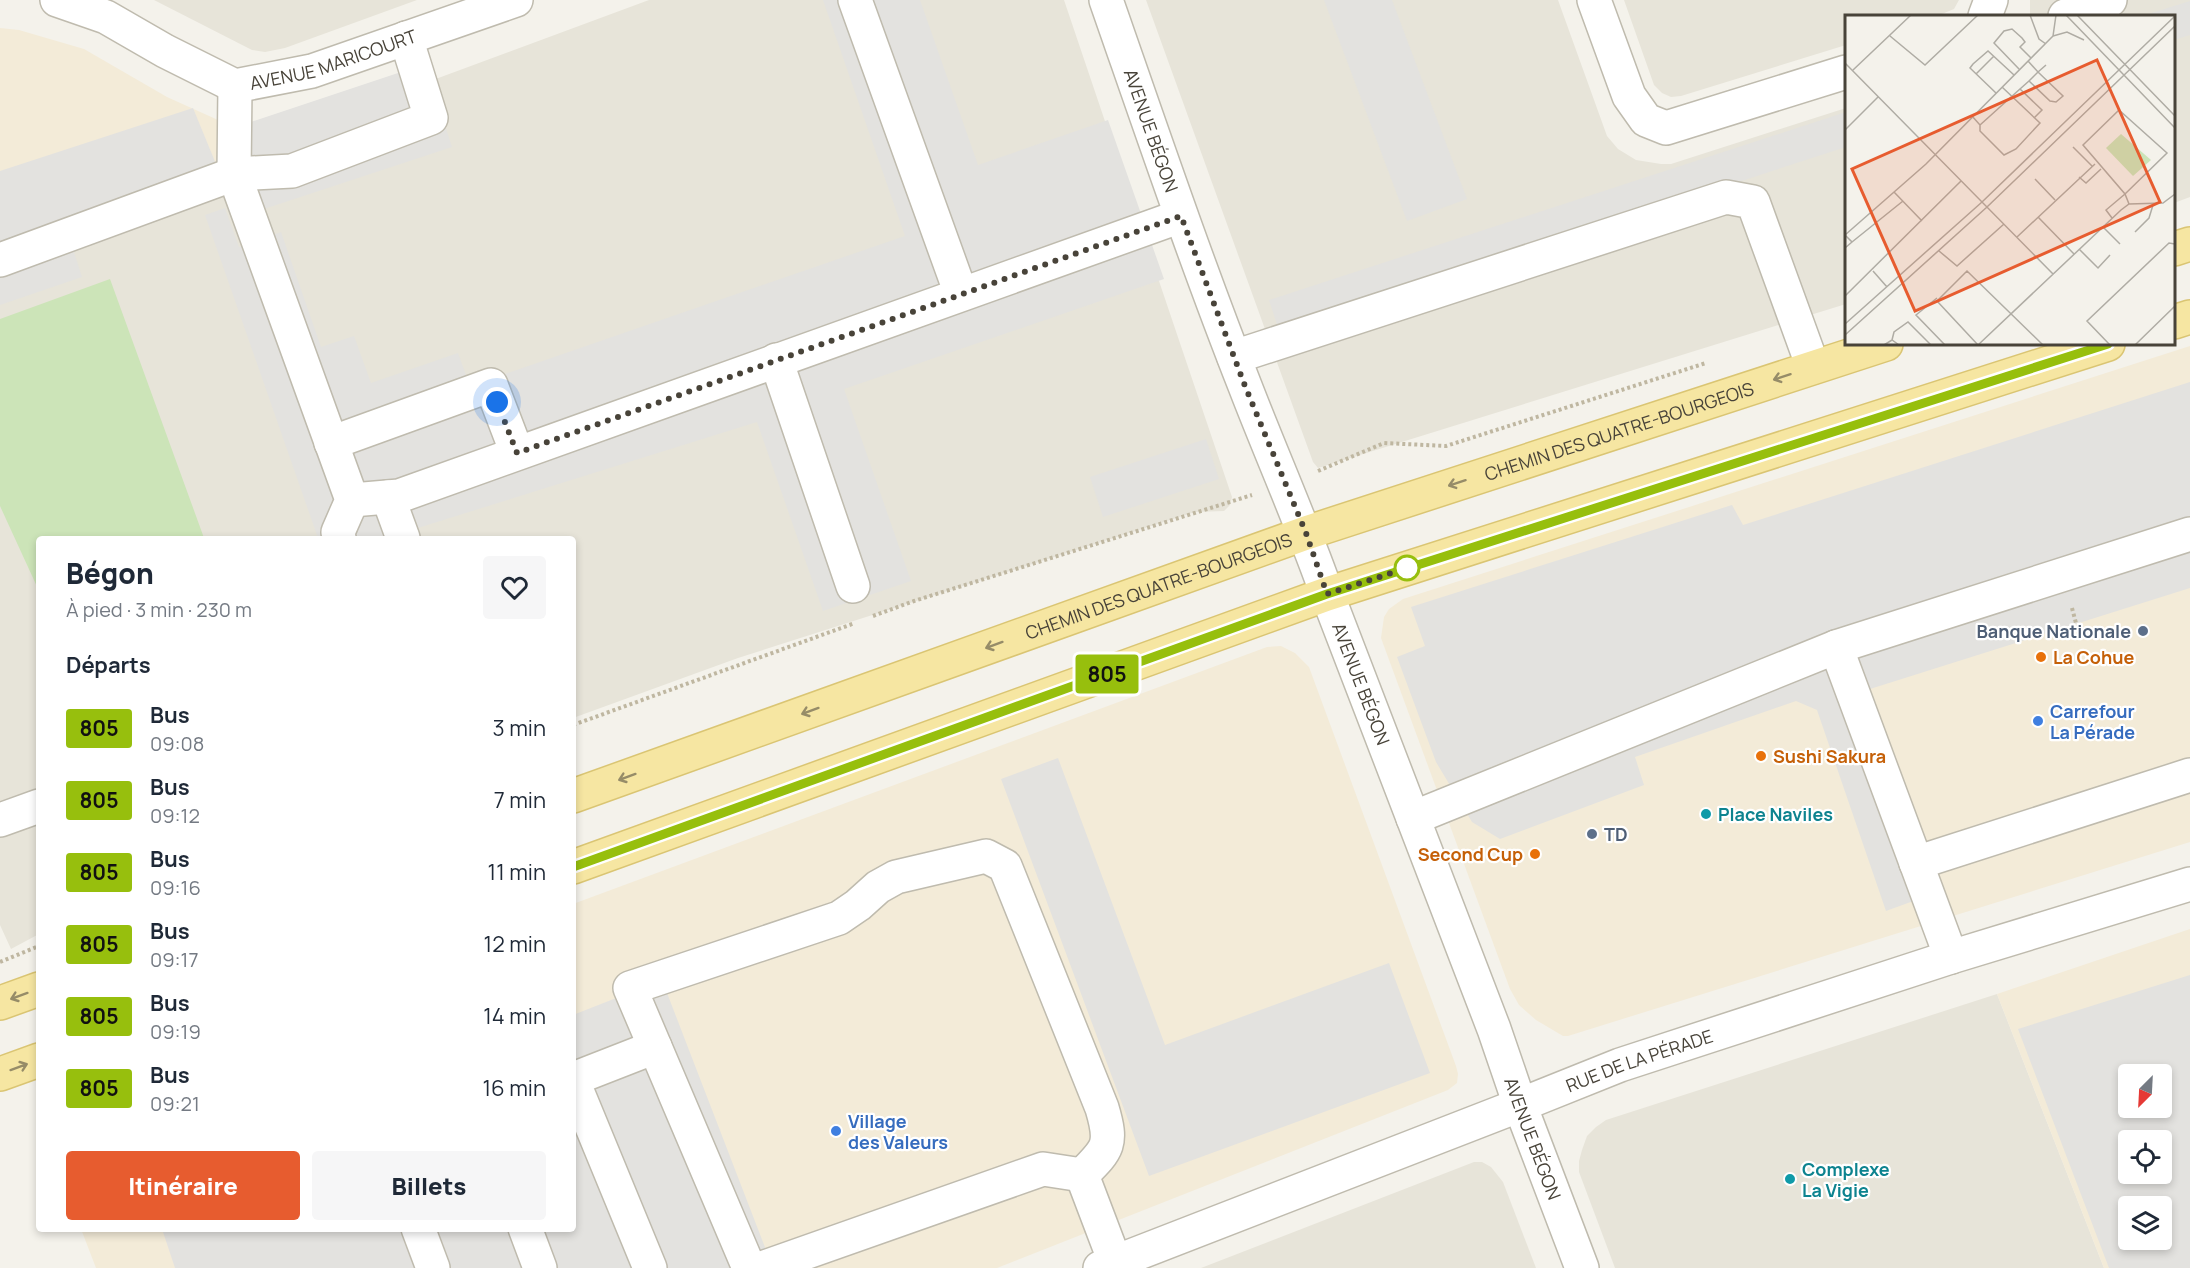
<!DOCTYPE html>
<html lang="fr">
<meta charset="utf-8">
<style>
:root{--surface:#fff;--page:#f6f6f7;--text:#1f2937;--muted:#747a83;--accent:#e75c2f}
body{margin:0;font-family:Manrope,sans-serif;background:var(--page);color:var(--text);height:100vh;display:flex;flex-direction:column;font-size:22px;white-space:nowrap}
*{box-sizing:border-box;margin:0}
p{font-size:20px;color:var(--muted)}
.icon{flex:none;width:33px;height:33px;fill:none;stroke:currentColor;stroke-width:2;stroke-linecap:round;stroke-linejoin:round}
.map{position:relative;flex:1;overflow:hidden}
.details{position:absolute;left:36px;top:536px;width:540px;height:696px;display:flex;flex-direction:column;background:var(--surface);border-radius:6px;box-shadow:0 3px 9px #0003}
.details>*{flex:none}
.badge{padding:0 12px;border-radius:4px;font-size:21px;line-height:39px}
.needle{width:39px;rotate:204deg}
.controls{position:absolute;left:2118px;top:1064px;display:grid;gap:12px}
.controls a{display:grid;place-items:center;width:54px;height:54px;border-radius:6px;background:var(--surface);box-shadow:0 3px 9px #0003;font-size:30px}
.you{position:absolute;width:30px;height:30px;margin:-15px;border:4px solid #fff;border-radius:50%;background:#1a73e8;box-shadow:0 0 0 9px #1a73e833}
.map>.badge{position:absolute;translate:-50% -50%;box-shadow:0 0 0 3px #fff}
h2{padding:0 30px;font-size:22px;line-height:54px}
.round{display:grid;place-items:center;flex:none;width:63px;height:63px;border-radius:6px;background:var(--page)}
.overview{display:flex;align-items:center;justify-content:space-between;height:102px;padding:0 30px}
h1{font-size:28px;font-weight:800;line-height:45px}
.action{display:flex;gap:12px;margin-top:auto;padding:12px 30px}
.action a{flex:1;height:69px;border-radius:6px;background:var(--accent);color:#fff;font-size:24px;font-weight:800;line-height:69px;text-align:center}
.action a+a{background:var(--page);color:var(--text)}
ul{padding:0;list-style:none}
li{display:flex;align-items:center;gap:18px;height:72px;padding:0 30px}
li div{flex:1}
li b{display:block;font-size:22px}
li em{font-style:normal}
li .badge{min-width:66px;font-weight:700;text-align:center}
.map>svg:first-child{display:block}
</style>
<div class="map">
<svg width="2190" height="1268" viewBox="0 0 2190 1268">
<rect width="100%" height="100%" fill="#f4f2eb"/>
<g fill="#e7e4d9">
<path d="M154,0H417L285,48L265,52L252,50Z"/>
<path d="M649,0H1064L1232,497L1230,505L1224,511L1195,512L738,658L573,718V538H39V934L11,949L0,925V244L217,166L218,120L273,129L314,124Z"/>
<path d="M1146,0H1558L1607,136L1618,149L1636,160L1661,164H1671L1846,108V304L1318,468L1313,462Z"/>
<path d="M1624,0H1959L1954,9L1937,16H1846V45L1681,96L1671,97L1662,93L1654,85Z"/>
<path d="M2030,0H2190V197L2174,203V16H2030Z"/>
<path d="M1997,994L2104,1268H1615L1579,1172V1161L1582,1150L1587,1136L1596,1127L1606,1120Z"/>
<path d="M1474,1162H1482L1491,1167L1503,1182L1536,1268H1201Z"/>
</g>
<g fill="#f3ebd8" fill-rule="evenodd">
<path d="M0,28L19,30L84,49L167,97L218,120L217,165L0,244Z"/>
<path d="M2190,346V842L1568,1036H1563L1536,1020L1519,1005L1510,989L1381,638L1384,617L1389,609L1403,599Z"/>
<path d="M1281,646L1295,653L1309,667L1456,1066L1458,1074L1457,1083L1448,1090L997,1268H96L81,1229L573,1228V904L1267,647Z"/>
<path d="M2190,929V1268H2104L1997,994ZM2128,1074H2162V1107H2128ZM2128,1140H2162V1173H2128ZM2128,1206H2162V1239H2128Z"/>
</g>
<path fill="#cce4b8" d="M110,279L204,538H39V591L0,506V319Z"/>
<g fill="#e3e2df" fill-rule="evenodd">
<path d="M823,0H920L978,165L1108,120L1164,279L844,389L911,581L823,611L757,422L405,532L407,538H318L205,215L225,208L239,247L281,232L321,347L354,336L371,383L458,353L470,386L905,236Z"/>
<path d="M1324,0H1392L1467,199L1407,221Z"/>
<path d="M2190,1V35L2174,40V16H2142Z"/>
<path d="M425,64L452,147L264,209L236,127Z"/>
<path d="M193,108L216,164L0,243V171Z"/>
<path d="M1846,112V147L1279,331L1269,300Z"/>
<path d="M71,243L82,277L0,305V268Z"/>
<path d="M2190,382V588L1870,689L1938,892L1886,911L1817,710L1796,701L1635,757L1644,785L1500,839L1472,822L1436,762L1397,657L1425,646L1411,607L1732,505L1743,525Z"/>
<path d="M1206,439L1219,479L1103,517L1090,477Z"/>
<path d="M1058,758L1165,1045L1389,963L1430,1073L1149,1176L1001,779Z"/>
<path d="M2190,975V1268H2109L2018,1029ZM2128,1074H2162V1107H2128ZM2128,1140H2162V1173H2128ZM2128,1206H2162V1239H2128Z"/>
<path d="M662,980L773,1268H175L162,1229L573,1228V1015Z"/>
</g>
<g fill="none" stroke-linecap="round" stroke-linejoin="round">
<defs>
<g id="minor">
<path id="s1" d="M57,0L106,17L165,51L235,86L312,71L516,0"/>
<path d="M855,0L961,294"/>
<path id="s2" d="M1106,0C1151,129 1195,259 1245,386C1272,456 1302,523 1327,594L1494,1029L1520,1105L1582,1268"/>
<path d="M1594,0L1629,96L1646,120L1666,128L1846,72"/>
<path d="M1985,16L1991,0"/>
<path d="M2065,16L2110,0"/>
<path d="M235,86L234,174L352,500L338,532L339,538"/>
<path d="M0,260L234,174L292,171L431,118L406,38"/>
<path d="M1234,357L1726,197L1753,202L1813,367"/>
<path d="M776,360L853,586"/>
<path d="M331,443L491,385L517,453"/>
<path d="M388,497L403,538"/>
<path d="M352,500L399,496L1181,216"/>
<path d="M1836,647L1951,957"/>
<path d="M1413,818L1836,647L2190,534"/>
<path d="M0,820L39,806"/>
<path d="M1916,863L2190,775"/>
<path d="M573,1079L655,1047"/>
<path d="M573,1081L650,1268"/>
<path d="M418,1228L433,1268"/>
<path d="M525,1228L540,1268"/>
<path d="M749,1268L630,988L839,918L858,905L878,887L896,877L986,856L1005,866L1102,1108C1113,1145 1108,1149 1082,1175L1115,1262"/>
<path d="M762,1268L1043,1169L1082,1175"/>
<path id="s3" d="M1100,1268L1520,1105L1620,1065L1951,957L2190,884"/>
</g>
<g id="major">
<path d="M2174,249L2190,244"/>
<path d="M2174,322L2190,317"/>
<path id="s4" d="M573,796L1306,533L1886,344"/>
<path d="M573,867L1327,594L2108,344"/>
<path d="M0,1003L39,989"/>
<path d="M0,1074L39,1060"/>
</g>
</defs>
<use href="#minor" stroke="#bfbbae" stroke-width="36"/>
<use href="#major" stroke="#dac573" stroke-width="36"/>
<g stroke="#bfb7a1" stroke-width="4" stroke-dasharray="3 3" stroke-linecap="butt">
<path d="M1318,471L1384,443L1446,446L1706,363"/>
<path d="M2072,608L2077,627"/>
<path d="M873,616L914,601L1252,495"/>
<path d="M573,725L855,623"/>
<path d="M0,962L39,946"/>
</g>
<use href="#minor" stroke="#fff" stroke-width="33"/>
<use href="#major" stroke="#f6e6a2" stroke-width="33"/>
</g>
<defs><path id="oneway-shaft" d="M-6 0H5M1.5-3L5.5 0L1.5 3" fill="none" stroke-width="1.6" stroke-linecap="round" stroke-linejoin="round" transform="scale(1.5)"/></defs>
<g stroke="#968c68">
<use href="#oneway-shaft" transform="translate(1782 377) rotate(162)"/>
<use href="#oneway-shaft" transform="translate(1457 483) rotate(162)"/>
<use href="#oneway-shaft" transform="translate(994 645) rotate(160)"/>
<use href="#oneway-shaft" transform="translate(810 711) rotate(160)"/>
<use href="#oneway-shaft" transform="translate(627 777) rotate(160)"/>
<use href="#oneway-shaft" transform="translate(19 996) rotate(160)"/>
<use href="#oneway-shaft" transform="translate(19 1067) rotate(-20)"/>
</g>
<g fill="none" stroke-linecap="round" stroke-linejoin="round">
<defs>
<path id="line" d="M573,867L1327,594L2108,344"/>
</defs>
<use href="#line" stroke="#fff" stroke-width="14"/>
<use href="#line" stroke="#97bf0d" stroke-width="9"/>
<path stroke="#484339" stroke-width="6" stroke-dasharray="0 10.8" d="M497,402L517,453L1181,216L1245,386L1306,533L1327,594L1410,567L1407,568"/>
</g>
<circle fill="#fff" stroke="#97bf0d" stroke-width="3" cx="1407" cy="568" r="12"/>
<g fill="#5c6f8a" stroke="#fff" stroke-width="2">
<circle cx="2143" cy="631" r="6"/>
<circle cx="1592" cy="834" r="6"/>
</g>
<g fill="#e8710a" stroke="#fff" stroke-width="2">
<circle cx="2041" cy="657" r="6"/>
<circle cx="1761" cy="756" r="6"/>
<circle cx="1535" cy="854" r="6"/>
</g>
<g fill="#3f7fe0" stroke="#fff" stroke-width="2">
<circle cx="2038" cy="721" r="6"/>
<circle cx="836" cy="1131" r="6"/>
</g>
<g fill="#0f9aa8" stroke="#fff" stroke-width="2">
<circle cx="1706" cy="814" r="6"/>
<circle cx="1790" cy="1179" r="6"/>
</g>
<g text-anchor="middle" dominant-baseline="central" stroke-width="4.5" stroke-linejoin="round" paint-order="stroke">
<g font-size="18" fill="#484339" stroke="#fff">
<text stroke="none"><textPath href="#s1" startOffset="300">AVENUE MARICOURT</textPath></text>
<text stroke="none"><textPath href="#s2" startOffset="138">AVENUE BÉGON</textPath></text>
<text stroke="none"><textPath href="#s4" startOffset="1108">CHEMIN DES QUATRE-BOURGEOIS</textPath></text>
<text stroke="none"><textPath href="#s4" startOffset="622">CHEMIN DES QUATRE-BOURGEOIS</textPath></text>
<text stroke="none"><textPath href="#s2" startOffset="730">AVENUE BÉGON</textPath></text>
<text stroke="none"><textPath href="#s3" startOffset="578">RUE DE LA PÉRADE</textPath></text>
<text stroke="none"><textPath href="#s2" startOffset="1216">AVENUE BÉGON</textPath></text>
</g>
<g font-size="18" font-weight="bold" fill="#4e5e75" stroke="#fff" text-anchor="end">
<text x="2131" y="631">Banque Nationale</text>
<text x="1604" y="834" text-anchor="start">TD</text>
</g>
<g font-size="18" font-weight="bold" fill="#c56008" stroke="#fff" text-anchor="start">
<text x="2053" y="657">La Cohue</text>
<text x="1773" y="756">Sushi Sakura</text>
<text x="1523" y="854" text-anchor="end">Second Cup</text>
</g>
<g font-size="18" font-weight="bold" fill="#366cbe" stroke="#fff" text-anchor="start">
<text x="2050" y="711">Carrefour<tspan x="2050" dy="21">La Pérade</tspan></text>
<text x="848" y="1121">Village<tspan x="848" dy="21">des Valeurs</tspan></text>
</g>
<g font-size="18" font-weight="bold" fill="#0d838f" stroke="#fff" text-anchor="start">
<text x="1718" y="814">Place Naviles</text>
<text x="1802" y="1169">Complexe<tspan x="1802" dy="21">La Vigie</tspan></text>
</g>
</g>
<g transform="translate(1845 15)">
<rect width="330" height="330" fill="#f4f2eb"/>
<path d="M276,119L306,145L288,161L261,133Z" fill="#cce4b8"/>
<path fill="none" stroke="#afaca4" stroke-width="1.5" d="M185,0L194,24L201,29M221,0L330,113M232,0L330,101M45,21L80,50L133,0M208,21L222,17L239,25M208,21L211,0M183,46L193,57L201,50M0,48L208,259M174,54L149,28L159,16L167,14L177,23L180,27L175,32L186,43M8,55L66,0M131,59L149,41M175,74L184,66L205,86L211,87L218,81L193,57L184,66M151,78L125,53L128,49L143,36L169,60M127,101L135,110V116L159,140L171,134L195,108L157,72M135,110L175,74L197,95L189,103M0,115L33,82M228,132L247,151M234,162L241,168L256,154M190,164L210,185M49,177L77,206M193,202L229,239M267,203L261,195L280,179L322,138L274,95L238,130L280,179L284,189M258,212L275,229M290,217L304,203L308,190M0,220L81,149L208,21M172,222L250,149M7,227L58,186M0,233L7,227L0,220M234,234L253,253L265,240M94,236L112,251L159,209M28,256L42,272M0,281L116,166M92,283L71,300L100,330M0,309L137,187L330,1M0,320L142,192L330,11M47,325L49,317L63,307L86,330M39,330L47,325L54,330M133,330L276,195L284,189L318,188L330,179M133,330L92,286L122,256L198,330M265,330L242,306L324,228L330,229M290,330L330,291"/>
<path fill="#e75c2f" fill-opacity="0.15" stroke="#e75c2f" stroke-width="3" d="M252,45L315,187L70,296L7,154Z"/>
<rect width="330" height="330" fill="none" stroke="#484339" stroke-width="3"/>
</g>
</svg>
<div class="controls">
<a><svg class="needle" viewBox="-14 -14 28 28"><path d="M0-13l5 13h-10z" fill="#e53935"/><path d="M0 13l5-13h-10z" fill="#747a83"/></svg></a>
<a><svg class="icon" aria-label="locate" viewBox="0 0 24 24"><circle cx="12" cy="12" r="6"/><path d="M12 2v4M12 18v4M2 12h4M18 12h4"/></svg></a>
<a><svg class="icon" aria-label="layers" viewBox="0 0 24 24"><path d="M12 4l9 5-9 5-9-5zM3 14l9 5 9-5"/></svg></a>
</div>
<div class="you" style="left:497px;top:402px"></div>
<b class="badge" style="left:1107px;top:674px;background:#97bf0d;color:#111">805</b>
<section class="details">
<div class="overview"><div><h1>Bégon</h1><p>À pied · 3 min · 230 m</p></div><a class="round"><svg class="icon" aria-label="heart" viewBox="0 0 24 24"><path d="M12 20l-8-8c-3-5 5-10 8-4 3-6 11-1 8 4z"/></svg></a></div>
<h2>Départs</h2>
<ul>
<li><span class="badge" style="background:#97bf0d;color:#111">805</span><div><b>Bus</b><p>09:08</p></div><em>3 min</em></li>
<li><span class="badge" style="background:#97bf0d;color:#111">805</span><div><b>Bus</b><p>09:12</p></div><em>7 min</em></li>
<li><span class="badge" style="background:#97bf0d;color:#111">805</span><div><b>Bus</b><p>09:16</p></div><em>11 min</em></li>
<li><span class="badge" style="background:#97bf0d;color:#111">805</span><div><b>Bus</b><p>09:17</p></div><em>12 min</em></li>
<li><span class="badge" style="background:#97bf0d;color:#111">805</span><div><b>Bus</b><p>09:19</p></div><em>14 min</em></li>
<li><span class="badge" style="background:#97bf0d;color:#111">805</span><div><b>Bus</b><p>09:21</p></div><em>16 min</em></li>
</ul>
<div class="action"><a>Itinéraire</a><a>Billets</a></div>
</section>
</div>
